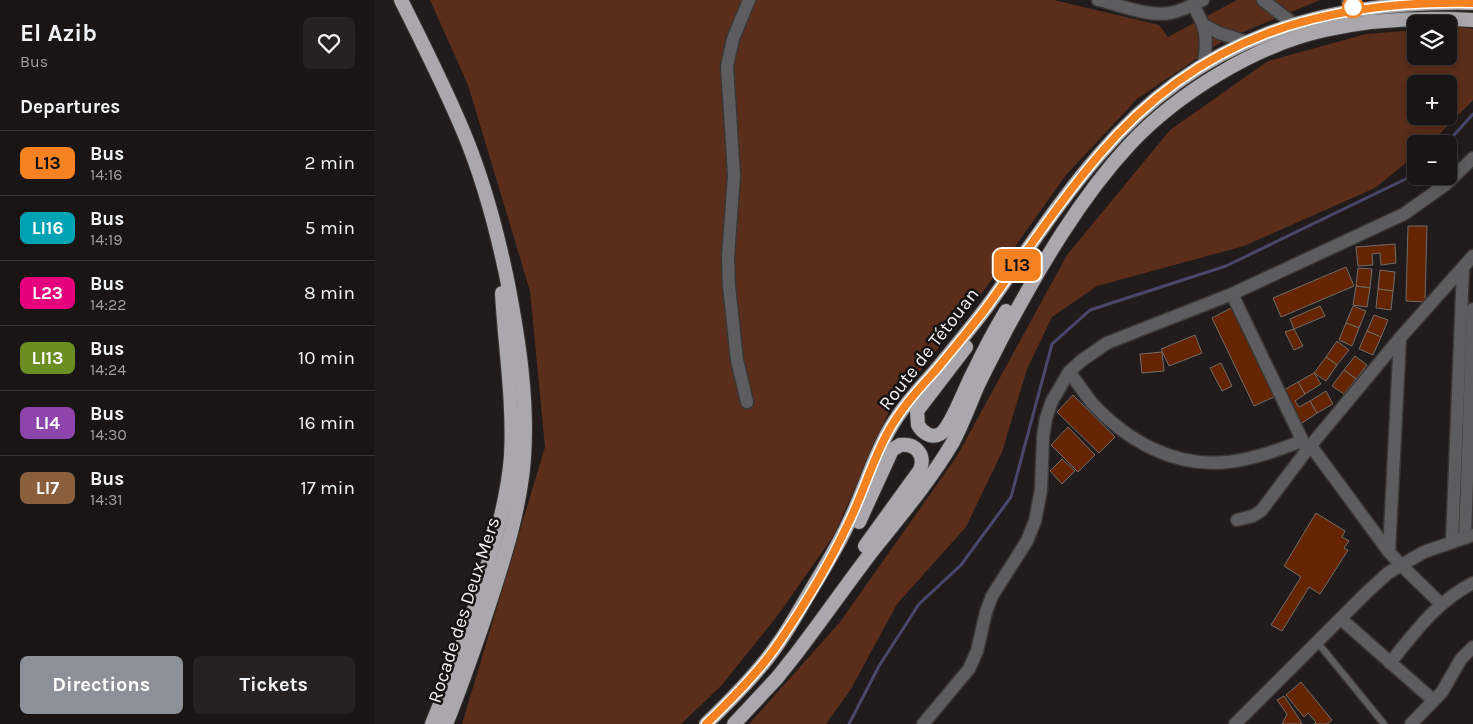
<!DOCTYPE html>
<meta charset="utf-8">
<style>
:root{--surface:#191514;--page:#262222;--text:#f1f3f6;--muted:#9f9fa0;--line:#373434;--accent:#8c9099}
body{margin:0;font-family:Karla,sans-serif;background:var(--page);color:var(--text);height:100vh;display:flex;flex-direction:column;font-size:19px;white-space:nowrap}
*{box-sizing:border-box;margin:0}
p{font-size:16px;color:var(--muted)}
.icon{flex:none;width:28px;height:28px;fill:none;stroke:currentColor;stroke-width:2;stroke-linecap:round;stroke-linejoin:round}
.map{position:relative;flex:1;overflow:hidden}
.sheet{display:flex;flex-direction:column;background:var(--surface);width:375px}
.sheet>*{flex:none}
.badge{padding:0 10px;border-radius:8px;font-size:18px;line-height:32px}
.tools{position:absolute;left:1032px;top:15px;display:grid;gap:10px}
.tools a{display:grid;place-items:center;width:50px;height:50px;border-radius:8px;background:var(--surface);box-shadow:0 2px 12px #0003,0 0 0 1px var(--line);font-size:25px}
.map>.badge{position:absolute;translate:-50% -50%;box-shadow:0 0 0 2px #fff}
h2{padding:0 20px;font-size:19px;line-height:45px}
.round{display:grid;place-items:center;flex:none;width:52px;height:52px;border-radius:8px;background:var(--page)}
.summary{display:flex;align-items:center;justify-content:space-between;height:85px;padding:0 20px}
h1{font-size:24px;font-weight:700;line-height:38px}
.primary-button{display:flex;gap:10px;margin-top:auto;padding:10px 20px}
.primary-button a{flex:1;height:58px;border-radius:8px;background:var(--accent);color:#fff;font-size:20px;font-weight:700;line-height:58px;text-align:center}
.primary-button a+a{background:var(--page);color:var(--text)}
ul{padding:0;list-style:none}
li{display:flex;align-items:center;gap:15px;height:65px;padding:0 20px;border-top:1px solid var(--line)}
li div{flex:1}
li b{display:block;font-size:19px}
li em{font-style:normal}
li .badge{min-width:55px;font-weight:700;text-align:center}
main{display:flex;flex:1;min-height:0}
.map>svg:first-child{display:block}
</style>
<main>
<section class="sheet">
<div class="summary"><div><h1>El Azib</h1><p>Bus</p></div><a class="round"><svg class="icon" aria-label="heart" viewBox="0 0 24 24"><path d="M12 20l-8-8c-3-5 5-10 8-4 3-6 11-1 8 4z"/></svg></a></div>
<h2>Departures</h2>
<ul>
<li><span class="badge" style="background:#f58220;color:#111">L13</span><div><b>Bus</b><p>14:16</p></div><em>2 min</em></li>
<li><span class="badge" style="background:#00a3b4;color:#fff">LI16</span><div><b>Bus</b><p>14:19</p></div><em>5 min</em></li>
<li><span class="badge" style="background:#e6007e;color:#fff">L23</span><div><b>Bus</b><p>14:22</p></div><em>8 min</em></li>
<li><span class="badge" style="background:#6b8e23;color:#fff">LI13</span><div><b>Bus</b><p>14:24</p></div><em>10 min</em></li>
<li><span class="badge" style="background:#8e44ad;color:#fff">LI4</span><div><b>Bus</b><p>14:30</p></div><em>16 min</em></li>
<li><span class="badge" style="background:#8b5e3c;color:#fff">LI7</span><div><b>Bus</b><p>14:31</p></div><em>17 min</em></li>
</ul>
<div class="primary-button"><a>Directions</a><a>Tickets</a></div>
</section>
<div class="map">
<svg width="1098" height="724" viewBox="0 0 1098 724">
<rect width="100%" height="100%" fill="#211c1b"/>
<g fill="#5a2e1b" fill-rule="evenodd">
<path d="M55,0H679L784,25L793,37L862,0H945L849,40L762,99L691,175L607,293L515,409L459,535L403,615L346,686L306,724H87L170,447L155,291L93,85Z"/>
<path d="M1086,27L1098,29V100L1055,144H1041V155L1000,188L869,246L722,286L677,317L652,369L627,452L591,527L522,604L476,689L451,724H374L465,622L582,456L692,255L795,130L893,61L991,34L1041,30V56H1074V28ZM1041,84H1074V116H1041Z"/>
</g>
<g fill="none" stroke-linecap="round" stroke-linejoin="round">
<g stroke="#49486b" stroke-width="3">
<path d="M1071,144L1098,114"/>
<path d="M474,724L504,666L544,604L586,565L636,497L677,344L715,310L851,266L1041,174"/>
</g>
</g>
<g fill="#652501" stroke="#716c6a">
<path d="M1033,226H1052L1050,302L1031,301Z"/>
<path d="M1020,244L1021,263L1006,265L1005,253L997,254L998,265L983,266L981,247Z"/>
<path d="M971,267L979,286L906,317L898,298Z"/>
<path d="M983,268L997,269L995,288L981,286Z"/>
<path d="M1005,270L1020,272L1018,291L1003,289Z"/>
<path d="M981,286L995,288L992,307L978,305Z"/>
<path d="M1003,289L1018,291L1016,310L1001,308Z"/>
<path d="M945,306L950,316L919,329L915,319Z"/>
<path d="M978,306L991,311L984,328L971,323Z"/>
<path d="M858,307L901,396L879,406L837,318Z"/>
<path d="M999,315L1013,320L1006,337L992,331Z"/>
<path d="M971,323L984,328L977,346L964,340Z"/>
<path d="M919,329L928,346L919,350L910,332Z"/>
<path d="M992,331L1006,337L998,355L984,349Z"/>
<path d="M820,335L827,353L794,366L786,349Z"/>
<path d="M962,341L974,350L962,365L951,357Z"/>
<path d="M787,352L789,371L767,373L765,354Z"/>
<path d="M980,356L992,365L981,379L969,370Z"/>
<path d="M951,357L962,365L951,381L939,373Z"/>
<path d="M846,363L857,386L847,391L835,368Z"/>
<path d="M969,370L981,379L969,394L957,386Z"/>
<path d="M939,373L946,384L930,394L923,382Z"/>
<path d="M923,382L930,394L920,401L924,407L935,401L942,413L927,423L907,391Z"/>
<path d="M951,391L958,404L942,413L935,401Z"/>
<path d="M698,395L740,437L724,453L682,412Z"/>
<path d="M693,427L720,455L703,472L676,445Z"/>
<path d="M687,459L700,471L687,484L675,471Z"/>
<path d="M941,513L970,531L967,537L974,541L969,548L973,550L945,594L934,587L907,631L896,625L926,577L909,566Z"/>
<path d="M926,682L957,720L952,724H939L941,722L933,713L929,717L911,695Z"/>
<path d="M909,696L925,720L927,724H907L912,714L902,700Z"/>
</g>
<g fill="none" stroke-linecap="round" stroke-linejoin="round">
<defs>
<path id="service" d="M943,643L1009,724"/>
<g id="minor">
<path d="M723,0C746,5 772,17 795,13C807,11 818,5 828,0"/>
<path d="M888,0L916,22"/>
<path d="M818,5C831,27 833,37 829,63"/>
<path d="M973,8V0"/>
<path d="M829,25L844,33L869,41"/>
<path d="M857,294L931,448"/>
<path d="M694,372C702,382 709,393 717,403C752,441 800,468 853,462C879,459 903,450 927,441"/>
<path d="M372,402L362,360L354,286L353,257L359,175L352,66L358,39L374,0"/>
<path d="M936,446L1014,552L1026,565L1066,604"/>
<path d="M862,520L878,516L886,511L932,450L1025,338L1098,256"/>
<path d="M1090,538L1098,309"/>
<path d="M1077,542L1088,268"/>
<path d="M1014,552L1025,338"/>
<path d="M966,619L1058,700"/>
<path d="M1015,663C1040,632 1062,601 1098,583"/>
<path d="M548,724L594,669L602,651L611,612L617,596L652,541L660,521L666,490L668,437L671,418L677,401L694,372L706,361L732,343L857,294L1029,214L1070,185L1098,158"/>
<path d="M860,724L991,593L1013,573L1049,552L1098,535"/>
<path d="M1036,724L1067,692L1086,659L1098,647"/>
</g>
<g id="trunk">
<path d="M26,0C49,46 72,91 91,138C110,185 123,235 133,284C144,341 153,400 149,458C145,513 126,568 109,620C97,655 85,690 71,724"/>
<path d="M591,347L542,411L543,425C547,432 556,439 565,434C576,428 591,385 598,373C608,352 619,331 631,311"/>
<path d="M484,522L517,450L525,445C540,443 551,454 545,470L490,546"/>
<path d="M57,724C78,674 96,622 111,570C122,533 133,495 136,456C139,402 130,347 127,293"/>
<path d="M331,724C357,699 385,671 405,641C415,627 423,612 432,597C446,573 461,550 473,524C488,494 497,461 513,432C526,408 544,389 561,370C579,348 597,327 614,304C650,254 684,201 724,155C824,38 946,0 1098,3"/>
<path d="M359,724L402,678L421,654C447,620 472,584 498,550C526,515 555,481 578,442C588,423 595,403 604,383C613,365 622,347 631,330C666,265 705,198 755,144C803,93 881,45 950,30C999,19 1048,17 1098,20"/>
</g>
</defs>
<use href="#service" stroke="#3a3634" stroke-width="9"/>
<use href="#minor" stroke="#3a3634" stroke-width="15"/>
<use href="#trunk" stroke="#3a3634" stroke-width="16"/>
<use href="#service" stroke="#5d5c5e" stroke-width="6"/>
<use href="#minor" stroke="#5d5c5e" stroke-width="12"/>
<use href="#trunk" stroke="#aaa8ac" stroke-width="14"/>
</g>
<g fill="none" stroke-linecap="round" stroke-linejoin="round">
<defs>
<path id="line" d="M331,724C357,699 385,671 405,641C430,604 454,564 473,524C488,494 497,461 513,432C526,408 544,389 561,370C579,348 597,327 614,304C650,254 684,202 724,155C824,37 946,0 1098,3"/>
</defs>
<use href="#line" stroke="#fff" stroke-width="11"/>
<use href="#line" stroke="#f58220" stroke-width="8"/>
</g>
<circle fill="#fff" stroke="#f58220" stroke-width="2.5" cx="978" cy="7" r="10"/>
<g text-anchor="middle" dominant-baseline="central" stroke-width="5" stroke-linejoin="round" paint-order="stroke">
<g font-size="19" fill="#f4f1ef" stroke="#171312">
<text transform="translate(554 349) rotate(-52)">Route de Tétouan</text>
<text transform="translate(89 610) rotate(-72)">Rocade des Deux Mers</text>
</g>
</g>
</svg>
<div class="tools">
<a><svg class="icon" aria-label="layers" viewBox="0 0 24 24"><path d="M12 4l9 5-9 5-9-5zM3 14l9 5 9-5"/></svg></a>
<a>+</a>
<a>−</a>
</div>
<b class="badge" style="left:642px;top:265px;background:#f58220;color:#111">L13</b>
</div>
</main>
